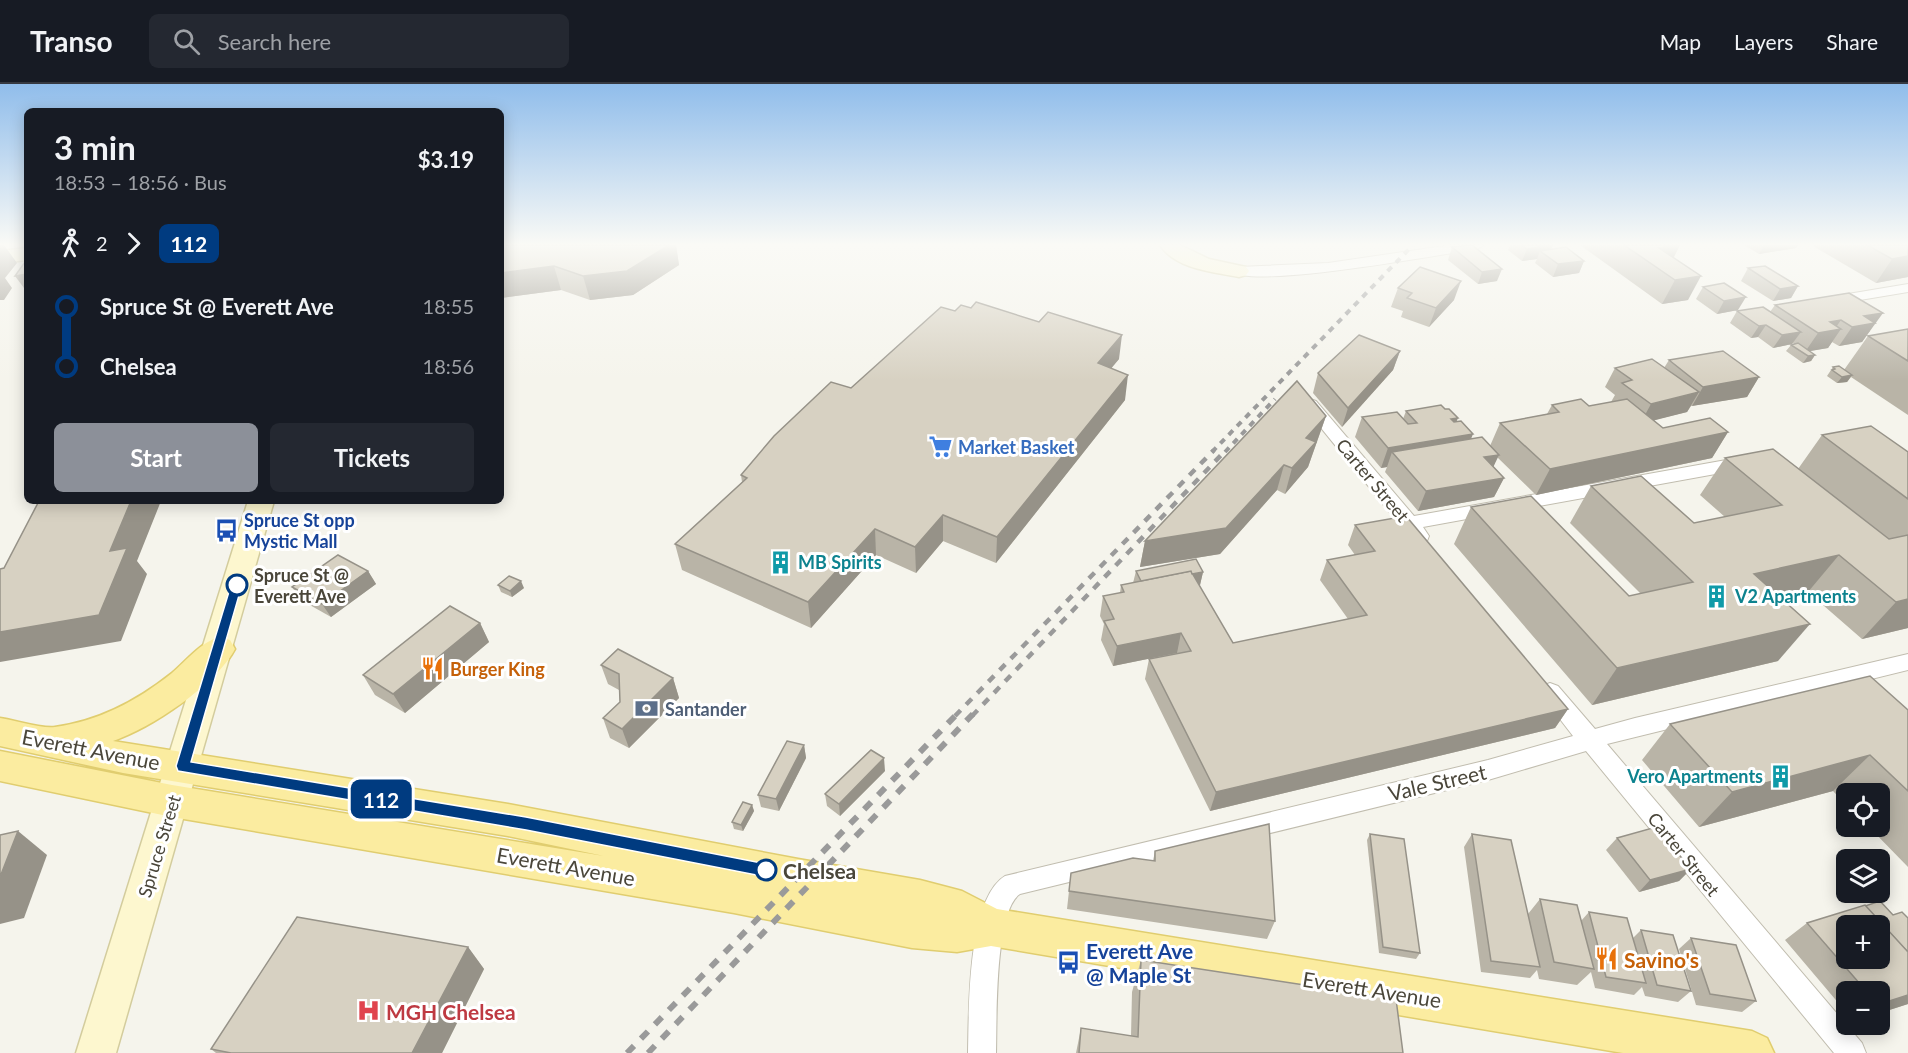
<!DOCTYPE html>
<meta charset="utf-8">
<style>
:root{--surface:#171b24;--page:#242831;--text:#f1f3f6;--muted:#9ea1a6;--line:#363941;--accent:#8c9099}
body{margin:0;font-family:Lato,sans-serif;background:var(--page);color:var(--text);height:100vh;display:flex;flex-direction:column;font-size:22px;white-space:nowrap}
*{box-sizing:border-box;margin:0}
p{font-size:20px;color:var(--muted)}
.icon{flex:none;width:33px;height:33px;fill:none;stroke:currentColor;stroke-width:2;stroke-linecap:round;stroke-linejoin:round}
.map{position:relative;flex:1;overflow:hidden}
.panel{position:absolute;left:24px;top:24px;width:480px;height:396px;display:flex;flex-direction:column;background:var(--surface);border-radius:9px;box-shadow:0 3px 15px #0003}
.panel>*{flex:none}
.badge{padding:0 12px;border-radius:9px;font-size:21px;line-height:39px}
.fabs{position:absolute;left:1836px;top:699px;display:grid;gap:12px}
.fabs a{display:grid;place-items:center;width:54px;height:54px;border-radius:9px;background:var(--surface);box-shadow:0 3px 15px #0003;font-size:30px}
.map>.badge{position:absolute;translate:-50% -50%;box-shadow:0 0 0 3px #fff}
.legs{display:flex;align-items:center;gap:9px;height:66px;padding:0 30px;font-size:20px}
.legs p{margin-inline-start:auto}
.headline{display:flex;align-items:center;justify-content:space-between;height:102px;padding:0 30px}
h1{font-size:33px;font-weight:700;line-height:45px}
.cta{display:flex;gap:12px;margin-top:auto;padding:12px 30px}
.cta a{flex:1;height:69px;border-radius:9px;background:var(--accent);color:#fff;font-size:24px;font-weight:700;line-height:69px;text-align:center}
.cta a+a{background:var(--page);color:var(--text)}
ul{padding:0 30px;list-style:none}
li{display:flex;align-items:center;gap:21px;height:60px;font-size:22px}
li i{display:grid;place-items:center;width:9px;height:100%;margin:0 8px;background:currentColor}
li i::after{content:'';width:15px;height:15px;margin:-8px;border:4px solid;border-radius:50%;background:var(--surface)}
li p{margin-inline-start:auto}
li:first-child i{background:linear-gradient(#0000 50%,currentColor 0)}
li:last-child i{background:linear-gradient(currentColor 50%,#0000 0)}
header{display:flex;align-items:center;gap:36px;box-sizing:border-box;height:84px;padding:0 30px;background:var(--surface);border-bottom:2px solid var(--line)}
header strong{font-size:28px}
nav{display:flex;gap:33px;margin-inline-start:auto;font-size:21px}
.search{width:420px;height:54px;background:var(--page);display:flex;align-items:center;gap:15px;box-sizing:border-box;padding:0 21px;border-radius:9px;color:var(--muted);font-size:22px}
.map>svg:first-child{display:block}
</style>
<header>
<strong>Transo</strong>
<div class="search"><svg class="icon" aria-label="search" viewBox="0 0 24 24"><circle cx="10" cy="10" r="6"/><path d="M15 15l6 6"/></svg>Search here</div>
<nav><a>Map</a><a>Layers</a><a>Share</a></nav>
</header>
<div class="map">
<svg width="1908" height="969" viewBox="0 0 1908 969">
<rect width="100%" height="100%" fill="#f5f4ec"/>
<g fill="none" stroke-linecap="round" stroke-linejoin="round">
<defs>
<g id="street">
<path d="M1451,161H1484L1477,165C1443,170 1250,206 1232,187L1239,183L1328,179Z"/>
<path d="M1908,200V208L1830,221L1823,217L1830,213Z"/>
<path d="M1310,315L1316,317L1414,432L1743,373L1749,375L1752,379L1749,383L1743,385L1423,443L1429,452L1427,457L1420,458L1413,457L1304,323L1302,320L1304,317Z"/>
<path d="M1908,570V586L1607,660L1862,959L1866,969H1834L1586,667L1488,696L1020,810C994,827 997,938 996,969H968C969,927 967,815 1005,792L1488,676L1573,652L1539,608L1542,602L1550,599L1558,602L1595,645L1635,634Z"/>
</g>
<g id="secondary">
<path d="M1160,161H1180L1209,175L1246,183L1249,187L1246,191L1239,193C1214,188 1175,185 1160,161Z"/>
<path d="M27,164V176L0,179V167Z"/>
<path d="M248,417H274L116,969H76Z"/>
</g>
<path id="primary" d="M219,553L230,556L235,565C216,601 151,644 113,657L508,720L798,775L920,796L962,807L997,825L1752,947L1767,954L1774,969H1623L991,862L957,868L912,864L734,829L172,733L0,697V667L172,701L604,772L508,752L123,689L0,662V634C15,636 41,645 55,643C99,637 137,617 172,589C187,576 200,559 219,553Z"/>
</defs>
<use href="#street" stroke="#c1bdaf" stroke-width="2"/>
<use href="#secondary" stroke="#d3cc9d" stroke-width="3"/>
<use href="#primary" stroke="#e0cd6f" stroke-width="3"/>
<use href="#street" fill="#fff" fill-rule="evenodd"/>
<use href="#secondary" fill="#fdf7cf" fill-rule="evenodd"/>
<use href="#primary" fill="#fbeca0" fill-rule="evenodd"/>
<g stroke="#9a9a9a" stroke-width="4" stroke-dasharray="6 6" stroke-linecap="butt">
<path d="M1212,368L1413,161"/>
<path d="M1225,368L1275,315"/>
</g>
<g stroke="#9a9a9a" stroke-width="4.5" stroke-dasharray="8 8" stroke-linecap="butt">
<path d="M955,632L1214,366"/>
<path d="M972,632L1226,366"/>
</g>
<g stroke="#9a9a9a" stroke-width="6" stroke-dasharray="10 10" stroke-linecap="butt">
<path d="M627,969L957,630"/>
<path d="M648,969L973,630"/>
</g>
</g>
<g fill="#b9b4a7">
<path d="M501,161H676L679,181L633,211L590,216L561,206L501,214Z"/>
<path d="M1510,161H1552L1551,165L1584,177L1579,189L1553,193L1535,179L1537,175L1522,177L1508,166Z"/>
<path d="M1580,161H1680L1674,173L1688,216L1662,220Z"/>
<path d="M1744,161H1798L1796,164L1759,170Z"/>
<path d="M1814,161H1908V193L1876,199L1813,162Z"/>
<path d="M1452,163L1497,197L1478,200L1448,176Z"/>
<path d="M1748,184L1798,202L1791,214L1773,217L1741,197Z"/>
<path d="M1703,203L1738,226L1717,230L1696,215Z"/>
<path d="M1398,204L1454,216L1429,243L1401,233L1403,227L1391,223Z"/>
<path d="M1849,209L1870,248H1869L1862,258L1839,262L1832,258L1828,264L1809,267L1815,271L1811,277L1803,279L1786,267L1791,261L1794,260L1793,259L1792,260L1773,264L1758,253L1751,254L1730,239L1737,227L1770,228L1775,221Z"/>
<path d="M955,227L1119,275L1111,284L1125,316L996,479L943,457L916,489L876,471L811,544L682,486L675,460L742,398L741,391L851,304Z"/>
<path d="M1908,245V331L1851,293L1847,298L1837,299L1827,292L1833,283L1844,286L1868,252Z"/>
<path d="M1400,267L1393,286L1342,343L1313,309L1318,289Z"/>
<path d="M1669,276L1759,293L1747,313L1691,322L1687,328L1654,336L1663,344L1728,348L1712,374L1536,411L1497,373L1493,383L1504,394L1494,413L1418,427L1385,388L1387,383L1381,384L1355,353L1362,333L1403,335L1406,327L1456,338L1471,355L1490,362L1500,339L1547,330L1552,321L1589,322L1611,318L1615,311L1605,303L1615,284H1664Z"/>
<path d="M1326,332L1308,383L1285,410L1277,406L1220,470L1140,483L1145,457Z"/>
<path d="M1822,351L1908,368V544L1862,555L1808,508L1781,514L1778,577L1592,621L1454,460L1471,423L1629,512L1641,510L1570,439L1591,402L1694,439L1725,433L1700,411L1725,374L1798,385Z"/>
<path d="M1355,441L1568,625L1555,644L1210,727L1145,595L1149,575L1177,569L1113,582L1101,556L1104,540L1100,532L1103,512L1120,509L1121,501L1133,499L1136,487L1203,488L1200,501H1199L1233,559L1348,535L1320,496L1327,476L1355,471L1348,461Z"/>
<path d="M368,487L376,500L331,533L301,516L292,503Z"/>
<path d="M498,501L524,504L512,513L501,508Z"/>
<path d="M480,539L489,558L405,629L375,611L363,591Z"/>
<path d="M601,581L673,594L679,614L629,664L610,654L603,634L620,618L619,606L608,600Z"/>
<path d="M1908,626V783L1868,742H1880V710H1846V721L1833,707L1699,743L1642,676L1670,640Z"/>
<path d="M804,661L806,674L779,727L761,723L758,711Z"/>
<path d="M885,687L840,732L827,722L825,710Z"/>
<path d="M752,721L754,727L743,747L734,745L732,738Z"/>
<path d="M1370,750L1420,869L1416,875L1379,869L1367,756Z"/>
<path d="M1472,750L1528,830L1540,815L1581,837L1589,828L1633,854L1641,846L1691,907L1678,918L1645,912L1642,903L1634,911L1595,904L1591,888L1577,901L1539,895L1537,886L1530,894L1481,888L1464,763Z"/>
<path d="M1617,754L1691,785L1679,797L1639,808L1606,766Z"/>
<path d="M1155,767L1275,837L1267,855L1067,825L1071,789L1153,777Z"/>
<path d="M1893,831L1908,920L1880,929V908H1846V928L1785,856L1807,839Z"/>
<path d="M1691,854L1756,917L1742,928L1696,921L1679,865Z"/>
<path d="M468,863L484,885L442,969H216L211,965Z"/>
<path d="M1141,876L1403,969H1076L1081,944L1131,952L1132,908Z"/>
</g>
<g fill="#969288">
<path d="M0,161H4L17,179L5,194L12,204L4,216H0Z"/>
<path d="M669,161H676L679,181L633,211L590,216L583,192Z"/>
<path d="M1553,161L1548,173L1540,167L1537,175L1522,177L1527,165Z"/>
<path d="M1680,161L1668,184L1659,164Z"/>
<path d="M1764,161H1798L1796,164L1759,170Z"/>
<path d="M1908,172V193L1876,199L1892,175Z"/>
<path d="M1584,177L1579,189L1553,193L1558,180Z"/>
<path d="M554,182L561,206L501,214V189Z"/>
<path d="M1502,185L1497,197L1478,200L1482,188Z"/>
<path d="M27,190V204H24L15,192Z"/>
<path d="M1701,192L1688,216L1662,220L1675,196Z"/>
<path d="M1461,197L1454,216L1429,243L1436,224Z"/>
<path d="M1798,202L1791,214L1773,217L1780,205Z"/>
<path d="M1746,213L1738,226L1717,230L1724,217Z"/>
<path d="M1883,229L1862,258L1839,262L1852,243L1864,232Z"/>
<path d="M1841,236L1834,246L1841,245L1828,264L1805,268L1818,249L1830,238Z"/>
<path d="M1766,241L1758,253L1751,254L1759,242Z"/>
<path d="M1801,248L1792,260L1773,264L1782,251Z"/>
<path d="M1122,251L1119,275L1095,304L1098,279Z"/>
<path d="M1400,267L1393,286L1342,343L1348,324Z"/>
<path d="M1815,271L1811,277L1803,279L1808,272Z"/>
<path d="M1128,291L1125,316L996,479L997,453Z"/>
<path d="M1852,291L1847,298L1837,299L1842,293Z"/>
<path d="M1759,293L1747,313L1692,322L1703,303Z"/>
<path d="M1699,308L1687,328L1640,340L1651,320Z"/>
<path d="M1326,332L1308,383L1285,410L1292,384L1306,354Z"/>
<path d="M1458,334L1450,353L1451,335Z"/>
<path d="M1728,348L1712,374L1536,411L1550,385Z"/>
<path d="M1473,350L1465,370L1392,368L1387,383L1381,384L1388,364Z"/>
<path d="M1499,371L1490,390L1484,373Z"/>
<path d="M1284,381L1277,406L1220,470L1140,483L1145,457Z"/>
<path d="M1504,394L1494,413L1418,427L1426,407Z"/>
<path d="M131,417H161L137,477L147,490L121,557L0,578V548L110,467Z"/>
<path d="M943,431V457L916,489L915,463Z"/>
<path d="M875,445L876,471L811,544L808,518Z"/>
<path d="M1839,471L1808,508L1725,527L1754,490Z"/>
<path d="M368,487L376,500L331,533L322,520Z"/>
<path d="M1203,488L1200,501L1140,513L1142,499Z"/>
<path d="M521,497L524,504L512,513L510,507Z"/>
<path d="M1908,515V544L1862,555L1896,518Z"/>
<path d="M480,539L489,558L405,629L393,610Z"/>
<path d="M1810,540L1778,577L1592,621L1617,584Z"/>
<path d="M1181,549L1177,569L1113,582L1117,562Z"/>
<path d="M673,594L679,614L629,664L622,645Z"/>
<path d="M1568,625L1555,644L1210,727L1216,708Z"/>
<path d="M804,661L806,674L779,727L776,715Z"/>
<path d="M1870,671L1833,707L1699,743L1732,708Z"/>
<path d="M884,674L885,687L840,732L839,720Z"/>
<path d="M752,721L754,727L743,747L741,741Z"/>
<path d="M18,747L47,771L24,834L0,840V793Z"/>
<path d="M1691,785L1679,797L1639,808L1650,796Z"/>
<path d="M468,863L484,885L442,969H412Z"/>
<path d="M1908,911V920L1880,929V920Z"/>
</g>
<g fill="#d7d1c2" stroke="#969288" stroke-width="1.5" fill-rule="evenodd">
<path d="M501,161H669L627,187L583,192L554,182L501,189Z"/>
<path d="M1469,161H1472L1502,185L1482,188L1452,163Z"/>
<path d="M1521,161H1553L1527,165Z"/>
<path d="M1624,161H1679L1659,164L1701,192L1675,196Z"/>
<path d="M1867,161H1908V172L1892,175Z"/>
<path d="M1566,163L1584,177L1558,180L1540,167Z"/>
<path d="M27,175V190L15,192Z"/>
<path d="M1765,182L1798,202L1780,205L1748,184Z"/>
<path d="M1420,183L1461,197L1436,224L1407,214L1412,209L1398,204Z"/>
<path d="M1724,199L1746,213L1724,217L1703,203Z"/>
<path d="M1849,209L1883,229L1864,232L1875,239L1852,243L1841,236L1830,238L1841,245L1818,249L1775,221Z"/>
<path d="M976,218L1039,238L1048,228L1122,251L1098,279L1128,291L997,453L943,431L915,463L875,445L808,518L675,460L747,394L741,391L774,352L831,298L851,304L941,223L955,227L961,221L971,224Z"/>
<path d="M1763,223L1801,248L1782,251L1766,241L1759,242L1737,227Z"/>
<path d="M1908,245V277L1868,252Z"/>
<path d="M1359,251L1400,267L1348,324L1318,289Z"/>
<path d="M1798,259L1815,271L1808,272L1791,261Z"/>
<path d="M1723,267L1759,293L1703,303L1669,276Z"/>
<path d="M1652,275L1699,308L1651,320L1622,299L1632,296L1615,284Z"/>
<path d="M1839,282L1852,291L1842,293L1832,286L1835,285L1833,283Z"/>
<path d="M1297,297L1326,332L1306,354L1316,358L1292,384L1284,381L1226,444L1145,457Z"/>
<path d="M1581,315L1589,322L1627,315L1663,344L1710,334L1728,348L1550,385L1500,339L1559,328L1552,321Z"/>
<path d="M1441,321L1445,325H1449L1458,334L1451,335L1454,338L1461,337L1473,350L1388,364L1362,333L1397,328L1408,340L1417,339L1406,327Z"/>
<path d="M1871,342L1908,368V415L1822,351Z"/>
<path d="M1482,353L1499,371L1484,373L1504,394L1426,407L1392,368Z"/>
<path d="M1773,365L1889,455L1908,451V515L1896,518L1839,471L1754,490L1810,540L1617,584L1471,423L1531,412L1629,512L1693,498L1591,402L1641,392L1694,439L1782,421L1725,374Z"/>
<path d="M39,417H131L110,467L127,464L99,531L0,548V485L4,484Z"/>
<path d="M1406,432L1568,625L1216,708L1149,575L1191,567L1181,549L1117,562L1104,537L1114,535L1103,512L1124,508L1121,501L1191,487L1233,559L1367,531L1327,476L1375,467L1355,441Z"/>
<path d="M338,471L368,487L322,520L292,503Z"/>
<path d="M1196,475L1203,488L1192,490L1191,487L1141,497L1136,487Z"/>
<path d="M509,492L521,497L510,507L498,501Z"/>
<path d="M450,522L480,539L393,610L363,591Z"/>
<path d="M618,565L673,594L622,645L603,634L620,618L619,590L601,581Z"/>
<path d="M1870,592L1908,626V707L1870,671L1732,708L1670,640Z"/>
<path d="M787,657L804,661L776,715L758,711Z"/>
<path d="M871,666L884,674L839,720L825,710Z"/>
<path d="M743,718L752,721L741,741L732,738Z"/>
<path d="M1269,740L1275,837L1069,807L1071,789L1133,774L1155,777V767Z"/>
<path d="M1656,743L1691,785L1650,796L1617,754Z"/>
<path d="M18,747L0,793V751Z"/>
<path d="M1370,750L1404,755L1420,869L1383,863Z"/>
<path d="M1472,750L1511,756L1540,883L1491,877Z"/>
<path d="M1540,815L1577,821L1594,885L1554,878Z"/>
<path d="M1880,817L1893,831L1902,828L1908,834V868L1865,822Z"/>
<path d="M1865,821L1908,868V911L1880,920V908H1867L1807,839ZM1846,842H1880V874H1846Z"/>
<path d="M1589,828L1627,834L1646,899L1606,893Z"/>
<path d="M297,833L468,863L412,969H231L211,965Z"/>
<path d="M1641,846L1673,851L1691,907L1657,901Z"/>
<path d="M1691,854L1736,861L1756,917L1710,910Z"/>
<path d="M1141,876L1396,915L1403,969H1079L1081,944L1138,953Z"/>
</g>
<linearGradient id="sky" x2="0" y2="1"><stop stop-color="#90bdeb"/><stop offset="0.54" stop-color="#fafaf6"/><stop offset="1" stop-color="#fafaf6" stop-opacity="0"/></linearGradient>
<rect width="1908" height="297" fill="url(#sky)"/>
<path fill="#003b80" stroke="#fff" stroke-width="1.5" d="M237,496L242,501L191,678L526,733L766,780L771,782L773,786L771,791L766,793L526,746L178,687L176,682L231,501Z"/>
<defs>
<symbol id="supermarket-bare" viewBox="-9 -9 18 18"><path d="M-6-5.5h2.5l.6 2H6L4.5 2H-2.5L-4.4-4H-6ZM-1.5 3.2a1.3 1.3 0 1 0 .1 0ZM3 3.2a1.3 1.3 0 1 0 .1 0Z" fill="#3f7fe0" stroke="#fff" stroke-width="2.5" paint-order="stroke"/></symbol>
<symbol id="bus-bare" viewBox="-9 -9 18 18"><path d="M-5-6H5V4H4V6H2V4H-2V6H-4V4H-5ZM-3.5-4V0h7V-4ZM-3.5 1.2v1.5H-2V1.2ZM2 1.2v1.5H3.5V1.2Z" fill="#1a4fb4" stroke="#fff" stroke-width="2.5" paint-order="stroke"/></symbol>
<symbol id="building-bare" viewBox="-9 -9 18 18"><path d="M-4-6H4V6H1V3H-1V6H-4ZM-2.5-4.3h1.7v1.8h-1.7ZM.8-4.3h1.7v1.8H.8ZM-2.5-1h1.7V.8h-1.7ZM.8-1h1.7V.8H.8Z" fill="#0f9aa8" stroke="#fff" stroke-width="2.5" paint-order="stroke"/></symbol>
<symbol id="restaurant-bare" viewBox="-9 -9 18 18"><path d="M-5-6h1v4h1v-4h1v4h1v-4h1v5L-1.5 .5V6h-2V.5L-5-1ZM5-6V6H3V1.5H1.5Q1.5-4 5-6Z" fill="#e8710a" stroke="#fff" stroke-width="2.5" paint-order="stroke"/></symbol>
<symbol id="bank-bare" viewBox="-9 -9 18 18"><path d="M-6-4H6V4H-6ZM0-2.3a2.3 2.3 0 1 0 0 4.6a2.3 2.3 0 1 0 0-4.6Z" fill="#5c6f8a" stroke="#fff" stroke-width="2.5" paint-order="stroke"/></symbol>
<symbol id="hospital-bare" viewBox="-9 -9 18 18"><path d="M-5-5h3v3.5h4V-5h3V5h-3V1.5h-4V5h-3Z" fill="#e0444e" stroke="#fff" stroke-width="2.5" paint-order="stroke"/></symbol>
</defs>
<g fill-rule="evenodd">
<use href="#supermarket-bare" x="924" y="346" width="33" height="33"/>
<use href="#bus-bare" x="210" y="430" width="33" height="33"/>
<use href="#building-bare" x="764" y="462" width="33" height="33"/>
<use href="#building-bare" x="1700" y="496" width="33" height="33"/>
<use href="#restaurant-bare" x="416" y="568" width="33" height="33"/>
<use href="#bank-bare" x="630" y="608" width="33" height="33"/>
<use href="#building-bare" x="1764" y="676" width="33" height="33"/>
<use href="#restaurant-bare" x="1590" y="858" width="33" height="33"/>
<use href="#bus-bare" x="1052" y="862" width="33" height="33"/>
<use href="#hospital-bare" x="352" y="910" width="33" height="33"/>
</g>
<g fill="#fff" stroke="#003b80" stroke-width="3">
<circle cx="237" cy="501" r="10"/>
<circle cx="766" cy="786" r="10"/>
</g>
<g text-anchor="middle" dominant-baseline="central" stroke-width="6" stroke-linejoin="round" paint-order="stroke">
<g font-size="18" font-weight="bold" fill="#366cbe" stroke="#fff" text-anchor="start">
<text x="958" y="363">Market Basket</text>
</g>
<g font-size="18" fill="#4a463a" stroke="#fff">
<text transform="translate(1373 396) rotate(50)">Carter Street</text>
<text transform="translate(159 762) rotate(-73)">Spruce Street</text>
<text transform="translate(1684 770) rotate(51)">Carter Street</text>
</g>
<g font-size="18" font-weight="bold" fill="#164399" stroke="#fff" text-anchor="start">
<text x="244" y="436">Spruce St opp<tspan x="244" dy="21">Mystic Mall</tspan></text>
</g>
<g font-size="18" font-weight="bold" fill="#0d838f" stroke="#fff" text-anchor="start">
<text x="798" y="478">MB Spirits</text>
<text x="1735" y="512">V2 Apartments</text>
<text x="1763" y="692" text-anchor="end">Vero Apartments</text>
</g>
<g font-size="18" font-weight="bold" fill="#4a463a" stroke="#fff" text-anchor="start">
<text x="254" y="491">Spruce St @<tspan x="254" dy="21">Everett Ave</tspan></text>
</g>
<g font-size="18" font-weight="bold" fill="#c56008" stroke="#fff" text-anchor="start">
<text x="450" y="585">Burger King</text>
</g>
<g font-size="18" font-weight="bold" fill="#4e5e75" stroke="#fff" text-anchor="start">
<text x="665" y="625">Santander</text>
</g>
<g font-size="21" fill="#4a463a" stroke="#fff">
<text transform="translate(91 665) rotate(11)">Everett Avenue</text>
<text transform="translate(1437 698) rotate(-13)">Vale Street</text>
<text transform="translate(566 782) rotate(10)">Everett Avenue</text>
<text transform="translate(1372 905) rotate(9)">Everett Avenue</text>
</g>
<g font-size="21" font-weight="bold" fill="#4a463a" stroke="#fff" text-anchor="start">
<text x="783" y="786">Chelsea</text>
</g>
<g font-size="21" font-weight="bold" fill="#164399" stroke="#fff" text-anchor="start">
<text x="1086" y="866">Everett Ave<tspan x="1086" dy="24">@ Maple St</tspan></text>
</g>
<g font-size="21" font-weight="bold" fill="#c56008" stroke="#fff" text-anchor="start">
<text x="1624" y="875">Savino's</text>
</g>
<g font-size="21" font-weight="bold" fill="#be3a42" stroke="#fff" text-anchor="start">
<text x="386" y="927">MGH Chelsea</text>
</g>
</g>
</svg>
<div class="fabs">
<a><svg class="icon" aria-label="locate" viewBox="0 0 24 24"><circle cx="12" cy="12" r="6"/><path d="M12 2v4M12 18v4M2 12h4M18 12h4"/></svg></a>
<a><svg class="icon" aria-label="layers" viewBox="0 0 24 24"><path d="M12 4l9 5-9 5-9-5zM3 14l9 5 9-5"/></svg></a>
<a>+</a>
<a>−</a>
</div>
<b class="badge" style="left:381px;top:715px;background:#003b80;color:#fff">112</b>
<section class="panel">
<div class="headline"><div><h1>3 min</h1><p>18:53 – 18:56 · Bus</p></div><b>$3.19</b></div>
<div class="legs"><svg class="icon" aria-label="walk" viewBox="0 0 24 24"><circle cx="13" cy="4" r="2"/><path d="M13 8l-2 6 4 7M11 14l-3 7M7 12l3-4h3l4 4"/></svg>2<svg class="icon" aria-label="forward" viewBox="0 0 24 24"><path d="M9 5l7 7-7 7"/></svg><b class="badge" style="background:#003b80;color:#fff">112</b></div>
<ul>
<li><i style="color:#003b80"></i><b>Spruce St @ Everett Ave</b><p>18:55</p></li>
<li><i style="color:#003b80"></i><b>Chelsea</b><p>18:56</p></li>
</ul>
<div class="cta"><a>Start</a><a>Tickets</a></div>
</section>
</div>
